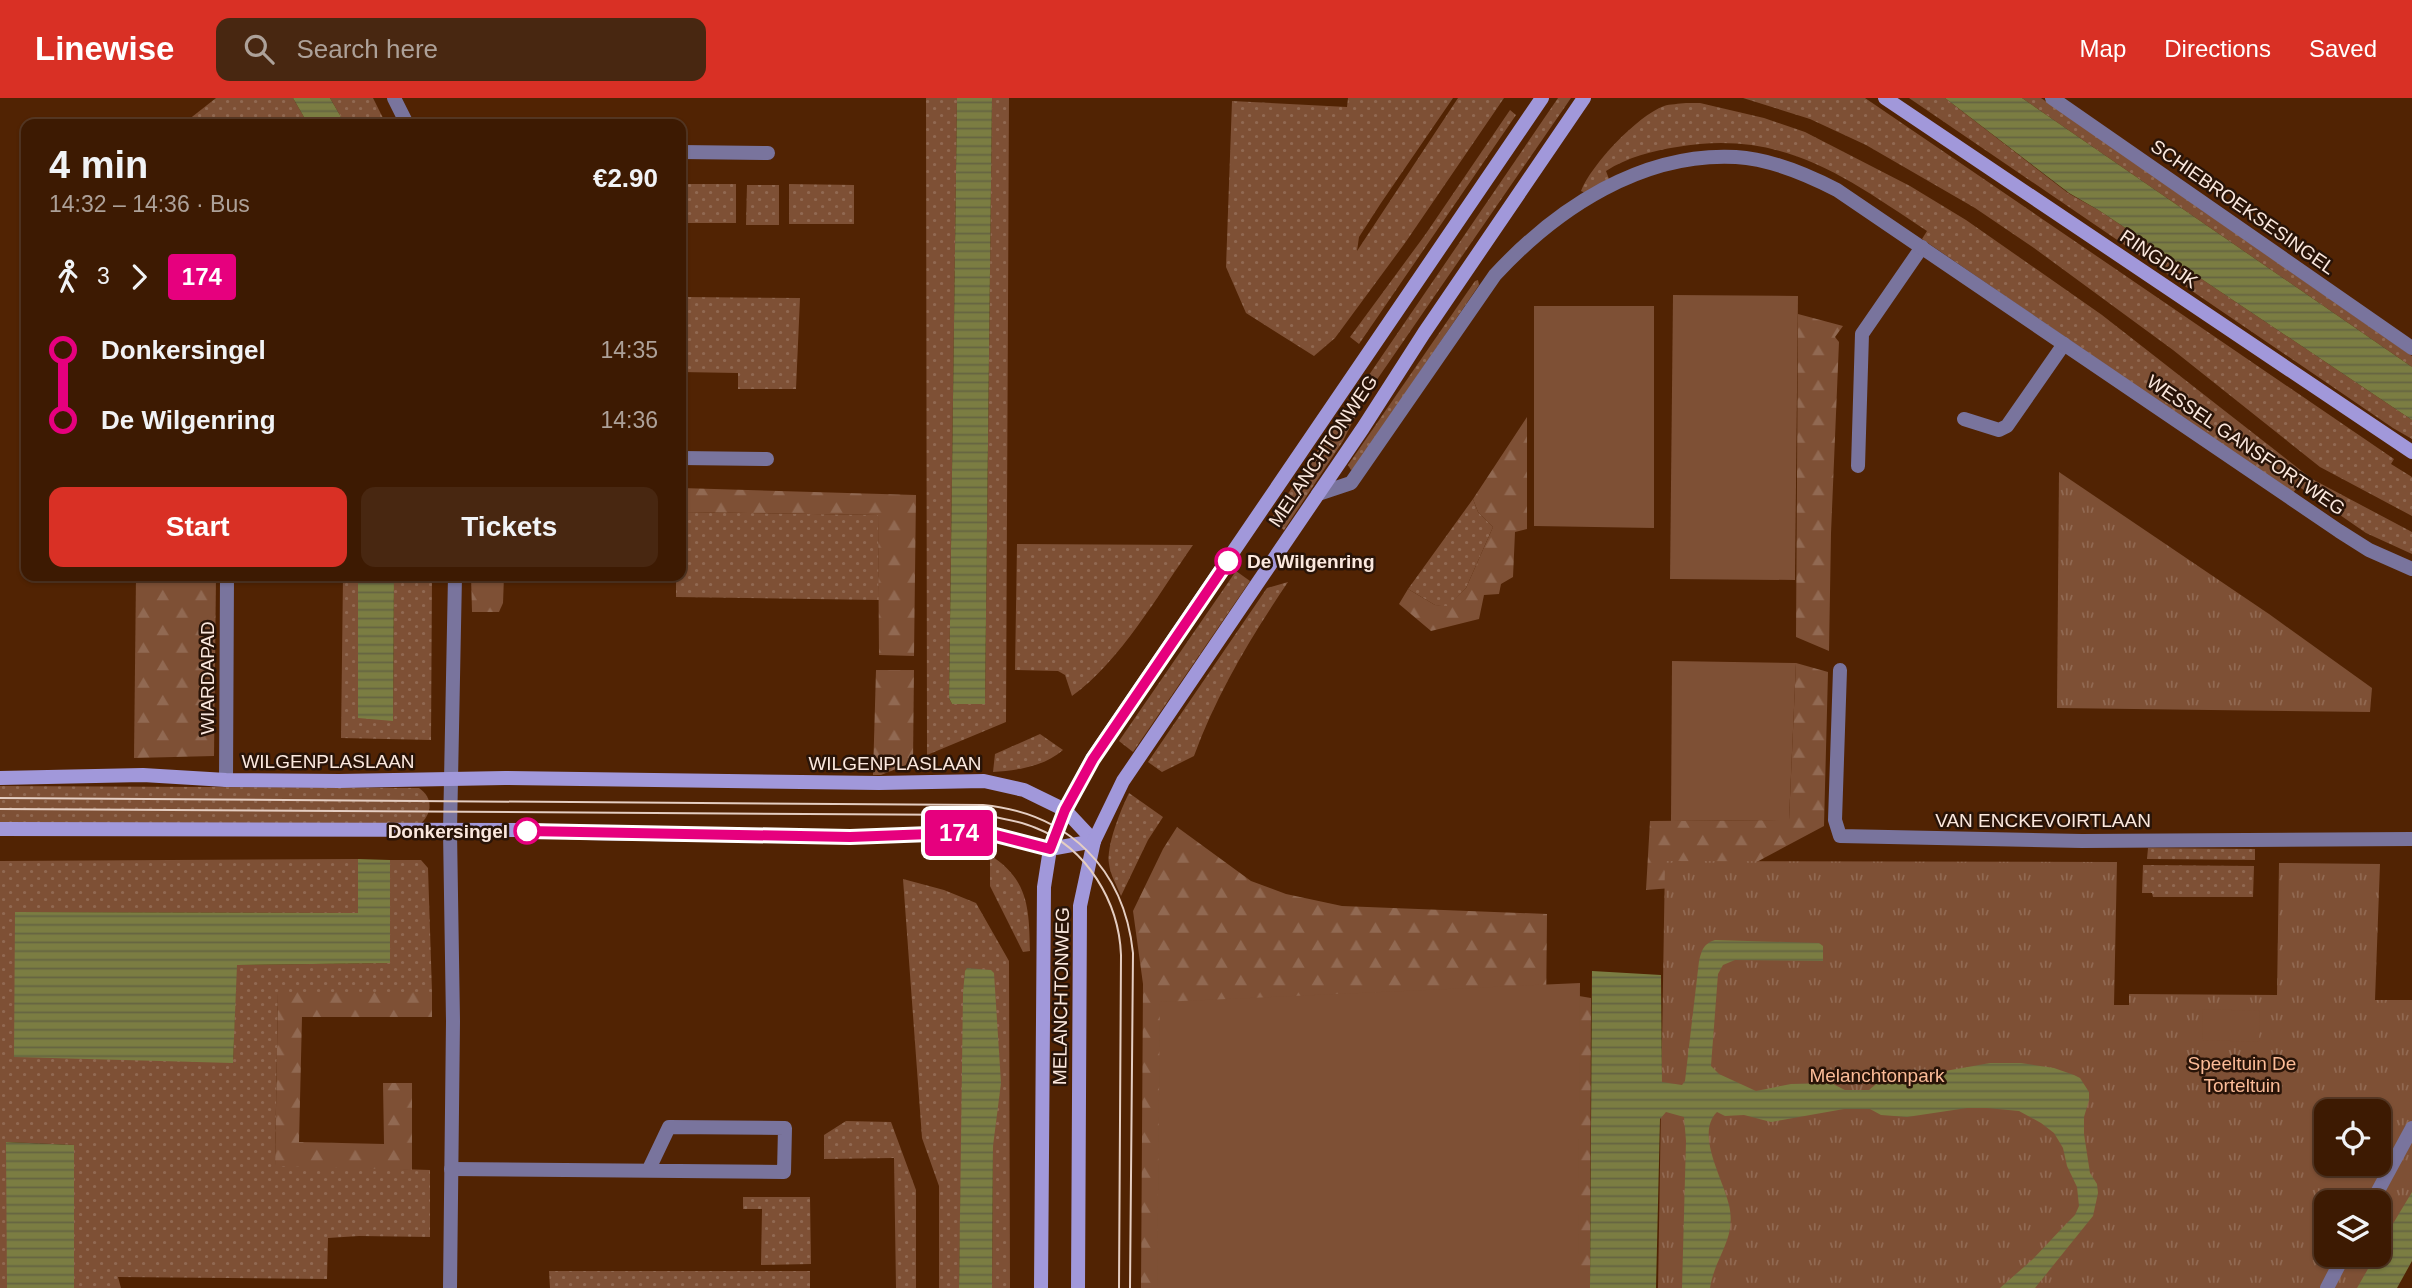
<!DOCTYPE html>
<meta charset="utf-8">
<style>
:root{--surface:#3d1a02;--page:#482711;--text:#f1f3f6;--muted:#ada199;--line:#563824;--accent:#d93025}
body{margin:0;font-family:Helvetica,sans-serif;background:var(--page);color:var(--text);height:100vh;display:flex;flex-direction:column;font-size:26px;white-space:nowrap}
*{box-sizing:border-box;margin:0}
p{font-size:23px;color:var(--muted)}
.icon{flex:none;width:38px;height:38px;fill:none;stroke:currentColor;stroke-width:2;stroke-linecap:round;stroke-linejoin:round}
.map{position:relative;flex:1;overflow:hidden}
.panel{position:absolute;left:21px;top:21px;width:665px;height:462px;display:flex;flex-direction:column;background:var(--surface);border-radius:14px;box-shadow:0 2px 5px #0004,0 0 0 2px var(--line)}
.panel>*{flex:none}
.badge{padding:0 14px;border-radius:5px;font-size:24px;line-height:46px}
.tools{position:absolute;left:2314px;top:1001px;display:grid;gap:14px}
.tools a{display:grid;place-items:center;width:77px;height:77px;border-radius:14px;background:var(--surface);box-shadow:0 2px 5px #0004,0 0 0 2px var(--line);font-size:35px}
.map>.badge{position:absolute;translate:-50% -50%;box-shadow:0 0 0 4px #fff}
.legs{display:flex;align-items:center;gap:10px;height:77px;padding:0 28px;font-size:23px}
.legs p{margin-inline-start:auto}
.head{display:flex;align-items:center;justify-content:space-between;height:119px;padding:0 28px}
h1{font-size:38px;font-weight:700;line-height:52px}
.cta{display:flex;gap:14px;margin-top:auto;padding:14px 28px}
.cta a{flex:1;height:80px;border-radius:14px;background:var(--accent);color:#fff;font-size:28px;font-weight:700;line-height:80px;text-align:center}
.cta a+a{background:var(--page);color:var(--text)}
ul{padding:0 28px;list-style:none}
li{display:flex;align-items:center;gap:24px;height:70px;font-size:26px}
li i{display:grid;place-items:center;width:10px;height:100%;margin:0 9px;background:currentColor}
li i::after{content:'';width:18px;height:18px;margin:-9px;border:5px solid;border-radius:50%;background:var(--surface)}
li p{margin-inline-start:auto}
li:first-child i{background:linear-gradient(#0000 50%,currentColor 0)}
li:last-child i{background:linear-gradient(currentColor 50%,#0000 0)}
header{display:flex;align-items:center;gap:42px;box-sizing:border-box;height:98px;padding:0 35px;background:var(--accent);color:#fff}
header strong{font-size:33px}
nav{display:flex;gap:38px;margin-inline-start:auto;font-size:24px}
.search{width:490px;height:63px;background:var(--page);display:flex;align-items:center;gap:18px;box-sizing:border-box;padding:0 24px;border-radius:14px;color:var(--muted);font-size:26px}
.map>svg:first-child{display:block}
</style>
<header>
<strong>Linewise</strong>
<div class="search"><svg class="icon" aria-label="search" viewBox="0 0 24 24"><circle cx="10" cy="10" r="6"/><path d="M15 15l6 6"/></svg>Search here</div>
<nav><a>Map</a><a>Directions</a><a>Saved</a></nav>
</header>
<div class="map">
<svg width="2412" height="1190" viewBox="0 0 2412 1190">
<defs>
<pattern id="grass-dots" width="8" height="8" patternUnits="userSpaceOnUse" patternTransform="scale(1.75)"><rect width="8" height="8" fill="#7e5035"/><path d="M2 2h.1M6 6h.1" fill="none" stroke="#916952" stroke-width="1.8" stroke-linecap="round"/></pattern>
<pattern id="forest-firs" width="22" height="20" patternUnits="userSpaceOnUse" patternTransform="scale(1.75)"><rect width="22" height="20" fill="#7e5035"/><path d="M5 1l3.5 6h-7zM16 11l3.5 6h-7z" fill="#916952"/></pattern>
<pattern id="park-tufts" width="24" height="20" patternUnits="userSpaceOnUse" patternTransform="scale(1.75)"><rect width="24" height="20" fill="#7e5035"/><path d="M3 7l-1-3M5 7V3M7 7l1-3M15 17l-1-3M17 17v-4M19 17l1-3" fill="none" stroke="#916952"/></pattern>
<pattern id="water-rules" width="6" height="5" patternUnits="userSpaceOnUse" patternTransform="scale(1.75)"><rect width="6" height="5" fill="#7b7d42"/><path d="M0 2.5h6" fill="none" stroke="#656442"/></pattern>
</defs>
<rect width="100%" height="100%" fill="#512303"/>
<g fill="url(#grass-dots)">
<path d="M216,0H293L308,26H183Z"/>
<path d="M330,0H373L386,26H345Z"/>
<path d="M926,0H957L949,600L952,606L985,605L992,0H1009L1006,624L927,657Z"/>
<path d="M1348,0H1453L1381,105L1359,139L1357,153L1458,0H1504L1405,145L1335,240L1314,258L1246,215L1226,169L1232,3L1347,9Z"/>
<path d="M1558,0H1571L1365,299L1343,343L1284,432L1270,422Z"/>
<path d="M1743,0H1865L2394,361L2391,366L2412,379V418L2320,369L2173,252L2034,150L1975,110L1866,47L1810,21Z"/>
<path d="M1909,0H1945L2068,95L2100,113L2412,322V341L2393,330Z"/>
<path d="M2022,0H2041L2412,258V269Z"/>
<path d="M1686,5H1700L1764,20L1805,34L1910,88L1966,122L2102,217L2312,381L2412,434V456L2366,435L2298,388L2293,395L1922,141L1927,133C1844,78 1782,31 1677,49C1652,53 1628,59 1606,73L1609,81L1585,95L1581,93C1591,67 1637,18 1664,8C1670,6 1679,6 1686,5Z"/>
<path d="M1510,12L1516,17L1359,246L1350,239L1425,137Z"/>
<rect x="681" y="86" width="55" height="39"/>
<path d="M789,86L854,87V126H789Z"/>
<path d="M747,87H779V127H746Z"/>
<path d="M1478,182L1479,187L1354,371L1351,372L1348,367L1475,183Z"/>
<path d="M681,199L800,200L796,291H738V275L681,274Z"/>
<path d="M1473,401L1478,414L1493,429L1466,490L1447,509L1435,507L1408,491Z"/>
<path d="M681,414L878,417L879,502L676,499V478H681Z"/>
<path d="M1017,446L1193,447C1159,495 1120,564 1072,598L1065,577L1058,573L1015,572Z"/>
<path d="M1236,473L1250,483L1133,654L1119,643Z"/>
<path d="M343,478H358V619L393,622L394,478H432L431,642L341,640Z"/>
<path d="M1288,484C1251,539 1217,595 1194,658L1162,674L1148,664L1267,490Z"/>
<path d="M1040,636L1063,652C1043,669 1018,672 993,674L995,656Z"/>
<path d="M0,688L419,690C434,700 432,717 419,727L0,725Z"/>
<path d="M1129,695L1163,719L1148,742L1121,798C1117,788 1110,776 1109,766C1106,748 1121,711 1129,695Z"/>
<path d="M2148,750L2255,751V762L2147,761Z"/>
<path d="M990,757C1029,782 1029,811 1030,853L1023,854L990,788Z"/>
<path d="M358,761V815L15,814L233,964L236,867L389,865L390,762H421L428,770L432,894H278L275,1067L430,1072V1139L359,1138L328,1140L327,1181L118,1179L121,1190H74V1047L7,1044V1190H0V763Z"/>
<path d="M2143,767L2254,768L2253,799H2153L2152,795H2142Z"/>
<path d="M903,781L944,792L976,805L1009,863L1010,1190H992L993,1048L965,874L959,1190H939V1088L922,1040Z"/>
<path d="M846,1023L891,1024L916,1092V1190H896L894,1060L824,1061V1037Z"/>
<path d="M743,1099H810L811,1166L761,1167L762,1111H743Z"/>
<path d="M549,1173H810V1190H550Z"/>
</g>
<g fill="url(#forest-firs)">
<path d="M1798,216L1843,228L1835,239L1839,244L1831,435L1829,553L1796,539Z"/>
<path d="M1527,319V431L1515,434L1513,479L1501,486L1499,496L1484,497L1479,521L1431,533L1399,506L1408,491L1435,507L1447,508L1466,490L1493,429L1478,414L1473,401Z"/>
<path d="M681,390L916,397L914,558L879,557L878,417L681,414Z"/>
<path d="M136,478H216L214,658L134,660Z"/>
<path d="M471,478H504L503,505L499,514H472Z"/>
<path d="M1796,565L1828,574L1824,728L1751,767L1672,790L1646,792L1650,723L1789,722Z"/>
<path d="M876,572H914L913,664L881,677H873Z"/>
<path d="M1177,729L1251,783L1286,796L1342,808L1547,816L1546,918L1184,1190H1141L1143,886L1133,813L1163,751Z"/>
<path d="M278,894H432V919H302L299,1044L384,1046L383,985H412V1072L275,1068Z"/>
<path d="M1573,897L1591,900L1590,1190H1561Z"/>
</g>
<g fill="url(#park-tufts)" fill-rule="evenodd">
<path d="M2059,374L2269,516L2372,590L2370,614L2057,610Z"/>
<path d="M1665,763L2117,764L2114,907H2129V896L2277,897L2279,765L2380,766L2375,902H2412V1125L2375,1190H1658ZM2326,1013H2378V1066H2326ZM2326,1104H2378V1157H2326Z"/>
</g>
<g fill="#7e5035">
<path d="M1673,197L1798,198L1795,482L1670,481Z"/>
<path d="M1534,208H1654V430L1534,428Z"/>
<path d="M1672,563L1796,565L1789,722L1671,723Z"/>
<path d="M1580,885L1578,1190H1157L1160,904Z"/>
<path d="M2203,911L2260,913L2259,944L2202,942Z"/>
</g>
<g fill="url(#water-rules)">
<path d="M293,0H330L345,26H308Z"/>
<path d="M957,0H992L985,606H952L949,600Z"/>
<path d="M1945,0H2022L2412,269V322L2100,113L2069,95Z"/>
<path d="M358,478H394L393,623L358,620Z"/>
<path d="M358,761L390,762V865L237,867L233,965L14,959L15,814L358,815Z"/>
<path d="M1715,842L1819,845L1823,848V863L1735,862L1723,867L1718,876L1711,968L1719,976L1756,993L1791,986L1823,985L1833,986L1845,992H1869L1881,982L1900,977L1934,975L1990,965H2021L2054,970L2074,977L2080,980L2089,994V1002L2084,1019V1036L2090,1075L2097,1086L2098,1095L2093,1118L2035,1190H2000L2033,1161L2066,1126L2075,1117L2079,1108L2077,1089L2067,1068L2063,1050L2054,1035L2041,1025L2019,1013L1987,1010H1967L1907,1019L1881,1017L1870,1011H1844L1771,1024L1744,1017L1725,1018L1717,1014C1695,1036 1723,1080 1729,1107C1737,1141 1715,1158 1710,1190H1682L1686,1043L1684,1019L1666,1014L1660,1021L1656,1190H1590L1592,873L1661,877L1662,984L1682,987L1685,983L1699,863C1702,852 1703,846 1715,842Z"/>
<path d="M967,870L991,872L994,875L1001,985L993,1048L992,1190H959L963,895L965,873Z"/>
<path d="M6,1044L74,1047V1190H7Z"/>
<path d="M2412,1094V1163L2397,1190H2357L2376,1157H2378L2391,1129Z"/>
</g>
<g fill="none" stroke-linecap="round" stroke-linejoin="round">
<g stroke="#79749d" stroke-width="14">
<path d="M394,0L407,26"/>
<path d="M2052,0L2412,250"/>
<path d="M681,54L768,55"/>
<path d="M1964,321L1999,332L2007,328L2064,246"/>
<path d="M681,360L767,361"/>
<path d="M1858,368L1862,236L1922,149"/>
<path d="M1318,396L1351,385L1495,177C1557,110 1642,54 1736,59C1771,61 1806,76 1837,92L2339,433L2369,452L2412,471"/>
<path d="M1840,572L1835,722L1840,738L2082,743L2412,741"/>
<path d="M226,682L227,478"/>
<path d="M451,1071L784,1074L785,1030L669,1029L649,1071"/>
<path d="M2372,1104L2412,1030"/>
<path d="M450,1190L453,923L450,733L455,478"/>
<path d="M2327,1190L2344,1157"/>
</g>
<g stroke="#a198da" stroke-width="14">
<path d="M1885,0L2412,354"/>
<path d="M0,680L143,677L226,682L339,683L505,680L879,685L984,683L1024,692L1065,712L1094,743"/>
<path d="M0,731L527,732L586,735L850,739L984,734L1050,751L1094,743"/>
<path d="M1041,1190L1044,789L1050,751L1054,739L1065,712L1092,661L1542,0"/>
<path d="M1078,1190L1080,808L1094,743L1123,683L1363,330L1424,235L1584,0"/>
</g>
<g stroke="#e5cec2" stroke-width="2">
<path d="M0,700L983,707C1068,715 1124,770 1133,855L1130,1190"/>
<path d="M0,711L984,717C1001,720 1020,723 1036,730C1087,750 1119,804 1121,857L1119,1190"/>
</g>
</g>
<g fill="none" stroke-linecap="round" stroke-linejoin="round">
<defs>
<path id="line-1" d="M527,733L850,739L984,734L1050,751L1065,712L1093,661L1228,463"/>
</defs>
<use href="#line-1" stroke="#fff" stroke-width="16"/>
<use href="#line-1" stroke="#e6007e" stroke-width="10"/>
</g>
<g fill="#fff" stroke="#e6007e" stroke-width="3.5">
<circle cx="1228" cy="463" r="12"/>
<circle cx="527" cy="733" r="12"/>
</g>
<g text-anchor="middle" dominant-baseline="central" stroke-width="5" stroke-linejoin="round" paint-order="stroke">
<g font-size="19" fill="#fbe8de" stroke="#291408">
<text transform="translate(2243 109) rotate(35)">SCHIEBROEKSESINGEL</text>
<text transform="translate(2159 161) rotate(34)">RINGDIJK</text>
<text transform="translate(2246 347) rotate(34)">WESSEL GANSFORTWEG</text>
<text transform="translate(1323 353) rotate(-56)">MELANCHTONWEG</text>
<text transform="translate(207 580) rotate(-90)">WIARDAPAD</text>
<text x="328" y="663">WILGENPLASLAAN</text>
<text x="895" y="665">WILGENPLASLAAN</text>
<text x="2043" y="722">VAN ENCKEVOIRTLAAN</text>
<text transform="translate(1061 898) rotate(-89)">MELANCHTONWEG</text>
</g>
<g font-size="19" font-weight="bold" fill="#fbe8de" stroke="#291408" text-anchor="start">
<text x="1247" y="463">De Wilgenring</text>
<text x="508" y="733" text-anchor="end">Donkersingel</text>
</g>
<g font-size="19" fill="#fcbc98" stroke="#291408">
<text x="2242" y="965">Speeltuin De<tspan x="2242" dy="22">Torteltuin</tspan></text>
<text x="1877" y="977">Melanchtonpark</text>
</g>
</g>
</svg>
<div class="tools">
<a><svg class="icon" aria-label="locate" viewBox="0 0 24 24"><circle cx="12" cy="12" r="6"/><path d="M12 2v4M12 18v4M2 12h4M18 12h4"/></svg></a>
<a><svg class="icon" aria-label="layers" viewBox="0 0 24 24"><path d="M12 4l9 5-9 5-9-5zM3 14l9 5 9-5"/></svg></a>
</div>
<b class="badge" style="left:959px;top:735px;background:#e6007e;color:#fff">174</b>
<section class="panel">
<div class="head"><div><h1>4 min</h1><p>14:32 – 14:36 · Bus</p></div><b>€2.90</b></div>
<div class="legs"><svg class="icon" aria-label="walk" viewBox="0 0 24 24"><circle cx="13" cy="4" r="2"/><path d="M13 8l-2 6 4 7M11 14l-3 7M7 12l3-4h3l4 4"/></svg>3<svg class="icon" aria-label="forward" viewBox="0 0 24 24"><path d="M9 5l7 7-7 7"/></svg><b class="badge" style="background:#e6007e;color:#fff">174</b></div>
<ul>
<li><i style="color:#e6007e"></i><b>Donkersingel</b><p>14:35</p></li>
<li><i style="color:#e6007e"></i><b>De Wilgenring</b><p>14:36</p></li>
</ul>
<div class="cta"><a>Start</a><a>Tickets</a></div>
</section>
</div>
